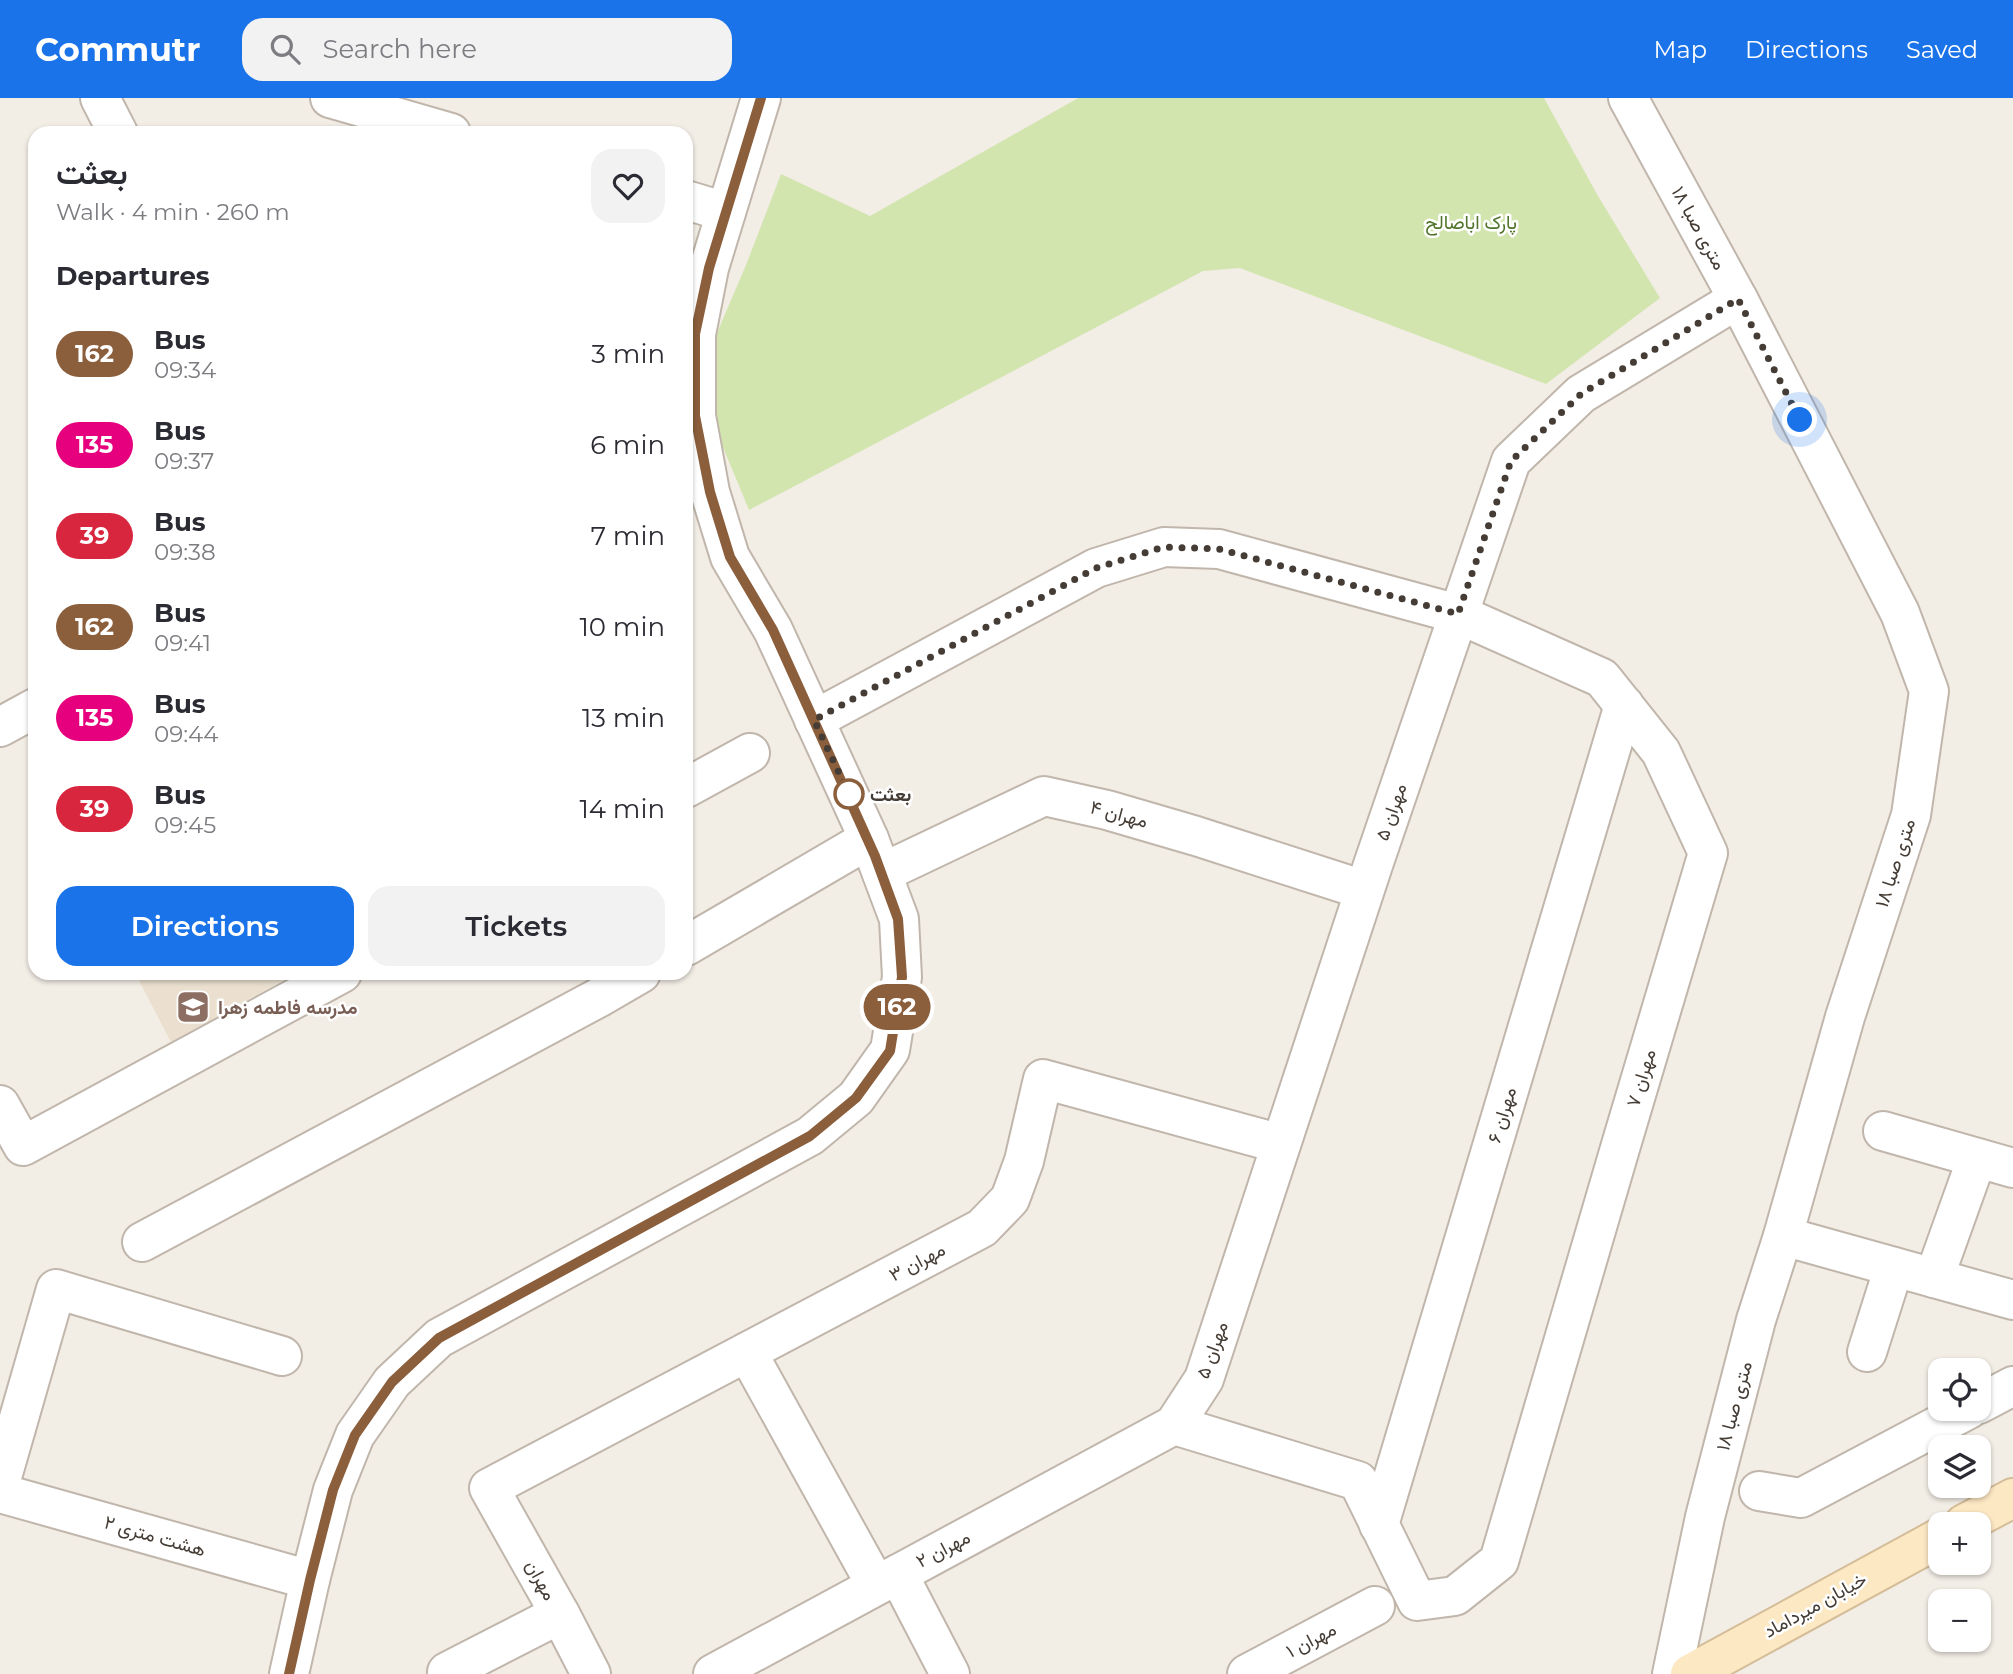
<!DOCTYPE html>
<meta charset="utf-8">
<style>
:root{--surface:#fff;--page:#f2f2f3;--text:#2b2b33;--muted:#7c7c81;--accent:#1a73e8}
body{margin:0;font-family:Montserrat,Vazirmatn,sans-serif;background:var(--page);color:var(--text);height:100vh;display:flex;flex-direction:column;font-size:26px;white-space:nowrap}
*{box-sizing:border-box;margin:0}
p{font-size:23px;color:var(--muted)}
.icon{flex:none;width:38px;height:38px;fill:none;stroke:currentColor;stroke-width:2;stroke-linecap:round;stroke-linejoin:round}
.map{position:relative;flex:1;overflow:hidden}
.sheet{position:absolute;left:28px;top:28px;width:665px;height:854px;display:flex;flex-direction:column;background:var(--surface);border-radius:21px;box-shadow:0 2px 5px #0004}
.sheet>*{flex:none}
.badge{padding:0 14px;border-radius:23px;font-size:24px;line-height:46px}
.tools{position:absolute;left:1928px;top:1260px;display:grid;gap:14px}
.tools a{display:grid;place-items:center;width:63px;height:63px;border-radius:14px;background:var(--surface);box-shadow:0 2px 5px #0004;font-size:35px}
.you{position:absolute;width:35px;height:35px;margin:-18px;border:5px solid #fff;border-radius:50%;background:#1a73e8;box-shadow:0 0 0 10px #1a73e833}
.map>.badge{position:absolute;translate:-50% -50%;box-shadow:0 0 0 4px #fff}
h2{padding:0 28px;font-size:26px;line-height:63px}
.round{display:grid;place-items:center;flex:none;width:74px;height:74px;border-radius:21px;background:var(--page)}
.overview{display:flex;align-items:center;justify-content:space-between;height:119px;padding:0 28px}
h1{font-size:33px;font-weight:600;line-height:52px}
.button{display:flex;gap:14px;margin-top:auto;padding:14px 28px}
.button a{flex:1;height:80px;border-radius:21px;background:var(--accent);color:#fff;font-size:28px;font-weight:600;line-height:80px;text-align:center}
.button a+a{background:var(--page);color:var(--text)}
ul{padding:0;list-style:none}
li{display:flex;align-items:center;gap:21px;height:91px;padding:0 28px}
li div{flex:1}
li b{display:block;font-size:26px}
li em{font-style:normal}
li .badge{min-width:77px;font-weight:700;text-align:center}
header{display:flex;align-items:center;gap:42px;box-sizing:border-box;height:98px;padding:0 35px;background:var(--accent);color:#fff}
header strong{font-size:33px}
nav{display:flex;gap:38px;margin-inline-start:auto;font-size:24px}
.search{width:490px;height:63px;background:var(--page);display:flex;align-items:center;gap:18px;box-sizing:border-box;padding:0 24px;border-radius:21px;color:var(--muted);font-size:26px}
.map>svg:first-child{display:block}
</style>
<header>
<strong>Commutr</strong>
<div class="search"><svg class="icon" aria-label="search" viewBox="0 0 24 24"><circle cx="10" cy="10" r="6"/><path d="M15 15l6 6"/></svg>Search here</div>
<nav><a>Map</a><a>Directions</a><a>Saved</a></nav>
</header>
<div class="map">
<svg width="2013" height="1576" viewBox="0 0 2013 1576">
<rect width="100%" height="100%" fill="#f2ede5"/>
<path fill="#ebe0cf" d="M135,875H296L171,944Z"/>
<path fill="#d3e5af" d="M1078,0H1544L1598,98L1660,200L1546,286L1240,170L1203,173L749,412L696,284L746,167L781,76L870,118Z"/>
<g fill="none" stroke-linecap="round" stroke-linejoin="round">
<defs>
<g id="street">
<path d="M100,0L118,35"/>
<path d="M330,0L451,35"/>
<path d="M1628,0L1738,201L1900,515L1929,593L1911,717L1845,919L1783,1138L1756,1222L1705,1419L1672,1576"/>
<path d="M686,102L726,114"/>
<path d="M814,622L1096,470L1164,449L1219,451L1458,516L1602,580L1661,654L1708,755L1621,1047L1499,1463L1455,1498L1417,1503L1358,1383L1174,1327"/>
<path d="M0,629L35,610"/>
<path d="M686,690L750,655"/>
<path d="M882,775L1044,698L1107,712L1196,738L1364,792"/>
<path d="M686,848L869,741"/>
<path d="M0,1007L23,1048L342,875"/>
<path d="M1883,1033L2013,1070"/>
<path d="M1783,1138L2013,1202"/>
<path d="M142,1144L598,900L641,875"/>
<path d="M1934,1180L1977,1060"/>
<path d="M747,1254L876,1487"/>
<path d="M1867,1254L1894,1169"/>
<path d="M1979,1306L2013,1288"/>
<path d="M0,1386L56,1191L282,1258"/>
<path d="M1759,1393L1801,1400L1969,1311"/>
<path d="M0,1395L310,1482"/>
<path d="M1379,1427L1624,607"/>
<path d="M898,1476L950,1576"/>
<path d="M447,1574L560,1516"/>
<path d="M289,1576L310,1482L333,1392L355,1337L392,1284L439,1240L810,1038L856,1000L890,952L902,879L899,821L869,741L773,532L730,459L710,394L696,318V236L709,170L761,0"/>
<path d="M591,1576L560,1516L489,1390L982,1130L1010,1101L1024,1063L1043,981L1281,1046"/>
<path d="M713,1576L1174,1327L1204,1281L1373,767L1511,363L1581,296L1738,201"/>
<path d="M1247,1576L1375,1508"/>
</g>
<g id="secondary">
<path d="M1964,1426L2013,1400"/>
<path d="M1690,1576L1941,1439"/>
</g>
</defs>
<use href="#street" stroke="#c0b6ab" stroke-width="42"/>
<use href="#secondary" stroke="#d4bd98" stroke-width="42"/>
<use href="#street" stroke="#fff" stroke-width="38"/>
<use href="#secondary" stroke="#fde8c4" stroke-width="38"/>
</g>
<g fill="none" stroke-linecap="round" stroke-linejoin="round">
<defs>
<path id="line" d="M289,1576L310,1482L333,1392L355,1337L392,1284L439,1240L810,1038L856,1000L890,953L902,879L898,821L875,758L773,532L730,459L710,394L695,318V236L709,170L761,0"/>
</defs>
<use href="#line" stroke="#fff" stroke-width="16"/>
<use href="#line" stroke="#8b5e3c" stroke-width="10"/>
<path stroke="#443c35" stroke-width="7" stroke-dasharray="0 12.6" d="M849,696L814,622L1096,470L1164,449L1219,451L1458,516L1511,363L1581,296L1738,201L1800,322"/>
</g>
<defs>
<symbol id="school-square" viewBox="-11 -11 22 22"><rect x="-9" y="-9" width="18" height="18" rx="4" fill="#8d6e63" stroke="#fff"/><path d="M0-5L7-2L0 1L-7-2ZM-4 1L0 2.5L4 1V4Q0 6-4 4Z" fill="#fff"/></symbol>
</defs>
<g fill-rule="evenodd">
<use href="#school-square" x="174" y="890" width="38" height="38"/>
</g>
<circle fill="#fff" stroke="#8b5e3c" stroke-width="3.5" cx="849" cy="696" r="14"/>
<g text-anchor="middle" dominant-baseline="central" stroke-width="5" stroke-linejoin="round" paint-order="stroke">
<g font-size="19" fill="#4f742a" stroke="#fff">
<text x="1471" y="124">پارک اباصالح</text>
</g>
<g font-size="19" fill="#443c35" stroke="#fff">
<text transform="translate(1699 130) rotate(61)">متری صبا ۱۸</text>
<text transform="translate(1391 714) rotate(-71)">مهران ۵</text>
<text transform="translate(1119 716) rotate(15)">مهران ۴</text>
<text transform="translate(1895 765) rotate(-72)">متری صبا ۱۸</text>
<text transform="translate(1641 980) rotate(-73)">مهران ۷</text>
<text transform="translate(1502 1017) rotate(-73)">مهران ۶</text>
<text transform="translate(917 1164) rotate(-28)">مهران ۳</text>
<text transform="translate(1212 1252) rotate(-70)">مهران ۵</text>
<text transform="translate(1734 1308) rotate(-75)">متری صبا ۱۸</text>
<text transform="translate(155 1438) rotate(16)">هشت متری ۲</text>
<text transform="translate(943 1451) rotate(-28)">مهران ۲</text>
<text transform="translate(541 1482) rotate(61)">مهران</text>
<text transform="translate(1815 1507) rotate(-29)">خیابان میرداماد</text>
<text transform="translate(1311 1542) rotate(-28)">مهران ۱</text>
</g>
<g font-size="19" font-weight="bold" fill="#443c35" stroke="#fff" text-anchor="start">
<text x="870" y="696">بعثت</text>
</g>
<g font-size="19" font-weight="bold" fill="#785e54" stroke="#fff" text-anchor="start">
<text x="218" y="909">مدرسه فاطمه زهرا</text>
</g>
</g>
</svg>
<div class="tools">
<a><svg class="icon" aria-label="locate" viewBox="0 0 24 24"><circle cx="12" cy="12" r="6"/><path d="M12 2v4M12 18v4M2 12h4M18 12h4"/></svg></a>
<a><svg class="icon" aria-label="layers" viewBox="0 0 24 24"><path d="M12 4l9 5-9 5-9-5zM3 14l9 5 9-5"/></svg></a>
<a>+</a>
<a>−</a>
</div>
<div class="you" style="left:1800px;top:322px"></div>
<b class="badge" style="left:897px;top:909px;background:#8b5e3c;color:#fff">162</b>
<section class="sheet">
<div class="overview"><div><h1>بعثت</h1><p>Walk · 4 min · 260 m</p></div><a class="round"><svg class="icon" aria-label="heart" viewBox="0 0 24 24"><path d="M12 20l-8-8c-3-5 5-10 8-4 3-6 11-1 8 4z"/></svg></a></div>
<h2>Departures</h2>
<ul>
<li><span class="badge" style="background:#8b5e3c;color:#fff">162</span><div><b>Bus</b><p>09:34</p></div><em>3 min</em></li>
<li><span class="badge" style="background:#e6007e;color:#fff">135</span><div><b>Bus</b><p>09:37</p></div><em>6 min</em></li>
<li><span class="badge" style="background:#d7263d;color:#fff">39</span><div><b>Bus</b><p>09:38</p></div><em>7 min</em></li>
<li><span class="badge" style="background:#8b5e3c;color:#fff">162</span><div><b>Bus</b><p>09:41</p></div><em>10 min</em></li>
<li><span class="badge" style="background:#e6007e;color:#fff">135</span><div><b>Bus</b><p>09:44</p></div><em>13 min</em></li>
<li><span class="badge" style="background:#d7263d;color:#fff">39</span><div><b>Bus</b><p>09:45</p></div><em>14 min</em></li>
</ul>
<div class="button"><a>Directions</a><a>Tickets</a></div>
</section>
</div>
